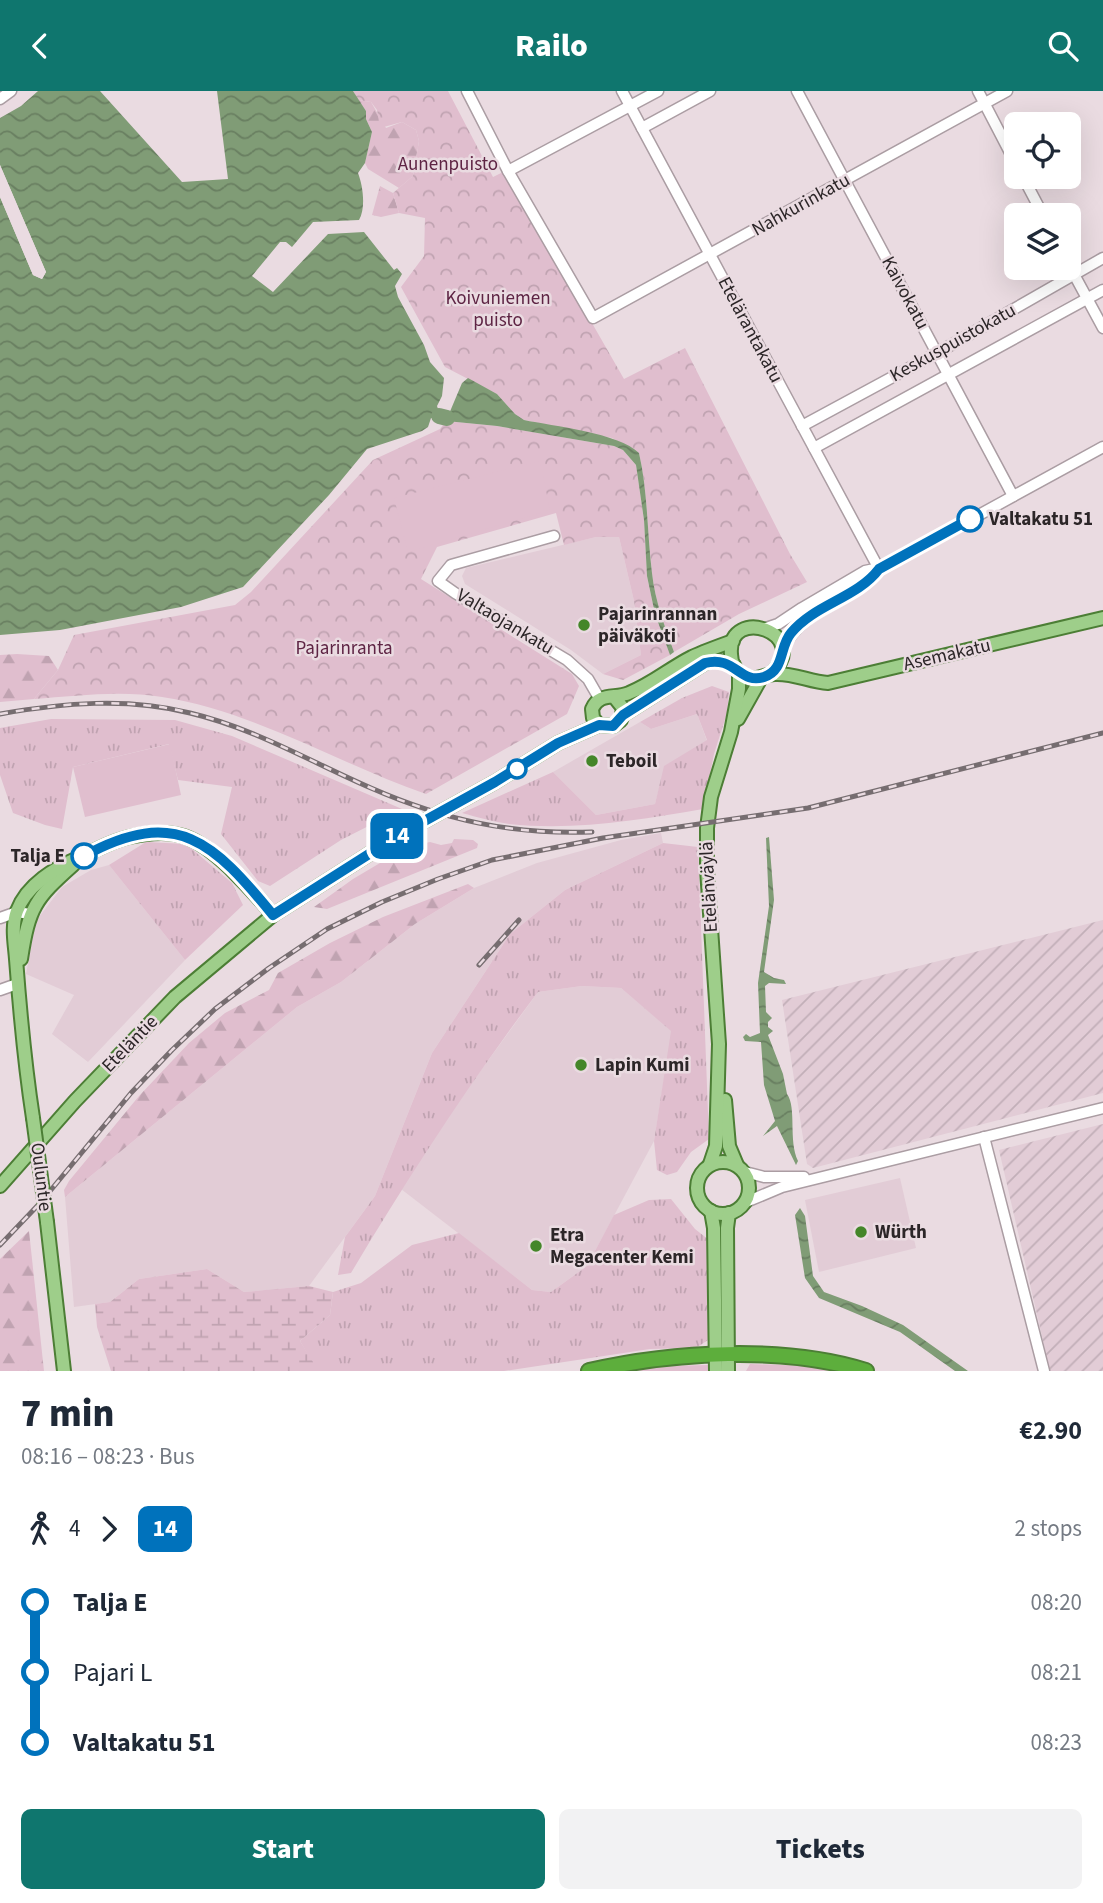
<!DOCTYPE html>
<meta charset="utf-8">
<style>
:root{--surface:#fff;--page:#f2f2f3;--text:#1f2937;--muted:#747a83;--accent:#0f766e}
body{margin:0;font-family:"Source Sans 3",sans-serif;background:var(--page);color:var(--text);height:100vh;display:flex;flex-direction:column;font-size:26px;white-space:nowrap}
*{box-sizing:border-box;margin:0}
p{font-size:23px;color:var(--muted)}
.icon{flex:none;width:38px;height:38px;fill:none;stroke:currentColor;stroke-width:2;stroke-linecap:round;stroke-linejoin:round}
.map{position:relative;height:1280px;overflow:hidden}
.drawer{display:flex;flex-direction:column;background:var(--surface);flex:1}
.drawer>*{flex:none}
.badge{padding:0 14px;border-radius:10px;font-size:24px;line-height:46px}
.buttons{position:absolute;left:1004px;top:21px;display:grid;gap:14px}
.buttons a{display:grid;place-items:center;width:77px;height:77px;border-radius:10px;background:var(--surface);box-shadow:0 7px 28px #0002;font-size:35px}
.map>.badge{position:absolute;translate:-50% -50%;box-shadow:0 0 0 4px #fff}
.legs{display:flex;align-items:center;gap:10px;height:77px;padding:0 21px;font-size:23px}
.legs p{margin-inline-start:auto}
.head{display:flex;align-items:center;justify-content:space-between;height:119px;padding:0 21px}
h1{font-size:38px;font-weight:800;line-height:52px}
.primary-button{display:flex;gap:14px;margin-top:auto;padding:14px 21px}
.primary-button a{flex:1;height:80px;border-radius:10px;background:var(--accent);color:#fff;font-size:28px;font-weight:800;line-height:80px;text-align:center}
.primary-button a+a{background:var(--page);color:var(--text)}
ul{padding:0 21px;list-style:none}
li{display:flex;align-items:center;gap:24px;height:70px;font-size:26px}
li i{display:grid;place-items:center;width:10px;height:100%;margin:0 9px;background:currentColor}
li i::after{content:'';width:18px;height:18px;margin:-9px;border:5px solid;border-radius:50%;background:var(--surface)}
li p{margin-inline-start:auto}
li:first-child i{background:linear-gradient(#0000 50%,currentColor 0)}
li:last-child i{background:linear-gradient(currentColor 50%,#0000 0)}
header{display:flex;justify-content:space-between;align-items:center;height:91px;padding:0 21px;background:var(--accent);color:#fff;font-size:32px;font-weight:800}
.map>svg:first-child{display:block}
</style>
<header><svg class="icon" aria-label="back" viewBox="0 0 24 24"><path d="M15 5l-7 7 7 7"/></svg>Railo<svg class="icon" aria-label="search" viewBox="0 0 24 24"><circle cx="10" cy="10" r="6"/><path d="M15 15l6 6"/></svg></header>
<div class="map">
<svg width="1103" height="1280" viewBox="0 0 1103 1280">
<defs>
<pattern id="industrial-furrows" width="10" height="10" patternUnits="userSpaceOnUse" patternTransform="scale(1.75)"><rect width="10" height="10" fill="#e2ccd6"/><path d="M-1 1l2-2M0 10L10 0M9 11l2-2" fill="none" stroke="#c2afb8"/></pattern>
<pattern id="grass-tufts" width="24" height="20" patternUnits="userSpaceOnUse" patternTransform="scale(1.75)"><rect width="24" height="20" fill="#e0bece"/><path d="M3 7l-1-3M5 7V3M7 7l1-3M15 17l-1-3M17 17v-4M19 17l1-3" fill="none" stroke="#c0a3b1"/></pattern>
<pattern id="forest-firs" width="22" height="20" patternUnits="userSpaceOnUse" patternTransform="scale(1.75)"><rect width="22" height="20" fill="#e0bece"/><path d="M5 1l3.5 6h-7zM16 11l3.5 6h-7z" fill="#c0a3b1"/></pattern>
<pattern id="wetland-marsh" width="20" height="14" patternUnits="userSpaceOnUse" patternTransform="scale(1.75)"><rect width="20" height="14" fill="#e0bece"/><path d="M1 5h8M5 5V1M11 12h8M15 12V8" fill="none" stroke="#c0a3b1"/></pattern>
<pattern id="park-crowns" width="20" height="18" patternUnits="userSpaceOnUse" patternTransform="scale(1.75)"><rect width="20" height="18" fill="#e0bece"/><path d="M2 6a3 3 0 1 1 6 0M12 15a3 3 0 1 1 6 0" fill="none" stroke="#c0a3b1"/></pattern>
<pattern id="water-waves" width="16" height="10" patternUnits="userSpaceOnUse" patternTransform="scale(1.75)"><rect width="16" height="10" fill="#809c76"/><path d="M0 5q4-4 8 0t8 0" fill="none" stroke="#697f61"/></pattern>
</defs>
<rect width="100%" height="100%" fill="#eadbe1"/>
<g fill="#e2ccd6">
<path d="M596,446H619L634,510L641,564L603,583L571,559L465,493L462,485L466,477Z"/>
<path d="M697,623L707,650L665,675L655,713L596,724L553,681L640,631L651,638Z"/>
<path d="M661,742L663,752L565,799L510,843L432,962L375,1105L309,1195L244,1201L207,1178L139,1188L110,1211L74,1216L65,1106L297,916L341,891L415,833L474,797L537,772L621,749Z"/>
<path d="M109,774L185,869L88,971L52,943L74,904L26,883L36,830L62,796L91,779Z"/>
<path d="M582,895L621,897L672,940L654,1050L587,1175L551,1201L532,1199L401,1098L452,1019L538,901Z"/>
<path d="M900,1087L916,1157L819,1181L805,1109Z"/>
</g>
<g fill="url(#industrial-furrows)">
<path d="M1103,829V1002L813,1077L807,1073L782,909Z"/>
<path d="M1103,1033V1280H1050L999,1059Z"/>
</g>
<g fill="url(#grass-tufts)">
<path d="M712,595L729,601L727,622L714,663L703,718C640,729 574,740 509,733C494,731 477,726 462,722L553,681L596,724L655,713L664,675L707,649L697,623L651,638L640,631L682,607Z"/>
<path d="M51,628L175,629L232,645L402,718L341,749L270,795L258,790L221,743L232,696L178,689L169,653L73,676L62,738L45,734L13,722L0,684V637Z"/>
<path d="M146,751L186,753L232,792L243,814L185,869L109,774Z"/>
<path d="M663,752L698,756L709,1048L691,1061L677,1081L667,1084L657,1079L654,1050L671,940L621,897L582,895L538,901C470,991 409,1085 351,1182L338,1184L345,1146L375,1105L432,962L510,843L565,799Z"/>
<path d="M671,1108L695,1138L709,1149L711,1242L708,1249L696,1257L650,1258L504,1280H312V1271L300,1250L330,1224L333,1201L361,1192L412,1154L459,1142L532,1199L551,1201L587,1175L614,1124L649,1109Z"/>
<path d="M750,1273L818,1275L845,1280H746Z"/>
<path d="M709,1274L711,1280H616L661,1275Z"/>
</g>
<g fill="url(#forest-firs)">
<path d="M358,9L371,11L386,37L402,31L416,39L419,50L413,85L399,97L368,78L365,72L372,41L366,28V20Z"/>
<path d="M380,95L393,102L399,122L381,126L372,124Z"/>
<path d="M17,563L49,565L58,579L34,608L0,611V564Z"/>
<path d="M454,748L473,749L478,753L477,757L327,818L314,816L353,788L407,756L430,751L441,754L452,752Z"/>
<path d="M468,793L474,797L415,833L341,891L297,916L65,1106L64,1099L69,1090L139,1005L189,952L225,922L269,899L278,882L330,852L383,826Z"/>
<path d="M29,1140L44,1280H0V1168Z"/>
</g>
<path fill="url(#wetland-marsh)" d="M207,1178L244,1201L309,1195L333,1201L330,1224L300,1250L313,1271L312,1280H111L97,1236L95,1213L110,1211L139,1188Z"/>
<g fill="url(#park-crowns)">
<path d="M353,0H448L493,86L505,80L624,288L685,257L790,463L807,491L739,523L674,561C665,536 655,510 652,482C647,442 648,401 639,362L612,347L524,329L515,323L497,303L445,276L401,196L424,165L425,127L399,122L393,102L413,85L419,50L416,39L402,31L380,37L377,19L371,11L358,9Z"/>
<path d="M446,330L497,335L614,355L623,359L636,374L644,429L647,485L655,523L670,564L623,589L603,583L641,564L634,510L619,446H596L564,454L556,422L437,456L421,488L572,583L579,595L567,623L426,703C339,673 254,620 162,606C120,599 76,605 34,608L58,579L74,544L235,514L251,501L373,369L440,338Z"/>
</g>
<g fill="#e0bece">
<path d="M540,370L550,419L408,461L394,407Z"/>
<path d="M170,653L181,704L85,726L73,676Z"/>
</g>
<g fill="url(#water-waves)">
<path d="M38,0H100L182,91L228,88L217,0H353L366,20V28L372,41L365,72L358,82C363,95 366,117 359,129L313,131L292,156L286,151H280L252,185L273,201L328,143L364,141L394,179L397,177L402,183L395,195L398,206L424,254L430,271L444,287L442,305L437,315L440,324L439,327H431L428,336L422,340L367,358L329,404L243,496L181,516L60,539L0,544V106L33,184L42,188L46,181L0,74V27L21,15Z"/>
<path d="M468,287L497,303L515,323L524,329C553,335 619,342 639,362C648,401 647,442 652,482C655,510 665,536 674,561L670,564L655,523L647,485L644,429L636,374L623,359L614,355L497,335L446,330L462,292Z"/>
<path d="M769,746L774,809L764,881L774,887L784,889L786,893L769,892L765,895L766,921L772,927L768,931V936L773,940L768,944L783,983L787,1003C797,1017 788,1049 798,1070L796,1074L777,1035L763,1045L775,1030L764,994L761,951L745,950L743,946L746,943L750,946L760,942L758,892L769,815L766,747Z"/>
<path d="M800,1117L805,1125L813,1185L824,1201L862,1215L903,1234L968,1280H955L900,1241L819,1207L805,1187L795,1124Z"/>
</g>
<path fill="#eadbe1" d="M0,74L46,181L42,188L33,184L0,106V103L3,105L36,182L41,185L42,181L0,83Z"/>
<g fill="none" stroke-linecap="round" stroke-linejoin="round">
<path stroke="#809c76" stroke-width="16" d="M439,325L447,327"/>
<defs>
<g id="minor">
<path d="M467,0L508,80L593,227L1007,0"/>
<path d="M622,0L879,478"/>
<path d="M797,0L1013,405"/>
<path d="M978,0L1017,75"/>
<path d="M0,8L11,0"/>
<path d="M642,37L710,0"/>
<path d="M508,80L658,0"/>
<path d="M1023,86L1043,124"/>
<path d="M1069,174L1103,237"/>
<path d="M802,335L937,262L1103,167"/>
<path d="M814,357L1103,199"/>
<path d="M554,445L451,474L438,490L455,502L567,569L588,588L599,607"/>
<path d="M766,537L778,533L802,517L865,480L884,476L1103,356"/>
<path d="M782,559C805,513 852,514 879,478"/>
<path d="M0,827L17,821L30,823"/>
<path d="M0,899L17,893"/>
<path d="M984,1046L1044,1280"/>
<path d="M745,1081L764,1086H804"/>
<path d="M746,1111L782,1096L1103,1017"/>
</g>
<g id="major">
<path d="M771,583C814,542 727,513 731,563C731,572 736,581 744,585C756,591 764,583 775,583C794,582 810,591 828,592L1103,527"/>
<path d="M615,607L623,617L621,629L613,635L599,634L593,627L592,618C599,601 615,608 629,602C652,593 670,577 692,566C705,560 719,555 733,550"/>
<path d="M623,624L705,572L716,569L734,574"/>
<path d="M738,628L761,587"/>
<path d="M21,868C29,816 35,808 73,774"/>
<path d="M725,1009L729,1055L737,1074"/>
<path d="M33,1027C25,975 20,921 16,868C15,853 11,836 17,820C27,793 55,777 80,766C97,759 111,750 129,746C177,735 195,745 230,777C245,792 259,807 273,824"/>
<circle cx="723" cy="1097" r="26"/>
<path d="M710,1073L716,1055L719,953L707,779V737L711,706L731,641L739,598V581"/>
<path d="M0,1095L75,1010L175,906L273,824L399,744L495,691L558,652L599,634"/>
<path d="M711,1120L714,1137L716,1280"/>
<path d="M47,1131L64,1280"/>
<path d="M728,1280L727,1137L729,1122"/>
</g>
<path id="highway" d="M589,1280C672,1261 784,1254 866,1280"/>
</defs>
<use href="#minor" stroke="#ab9da3" stroke-width="13"/>
<use href="#major" stroke="#4c7e35" stroke-width="16"/>
<use href="#highway" stroke="#4c7e35" stroke-width="18"/>
<use href="#minor" stroke="#fff" stroke-width="10"/>
<use href="#major" stroke="#9ece8a" stroke-width="12"/>
<use href="#highway" stroke="#5dae3c" stroke-width="14"/>
<defs>
<g id="rail">
<path d="M0,623C63,612 127,606 190,622C254,637 311,671 371,697C444,729 512,744 592,741"/>
<path d="M479,874L519,829"/>
<path d="M0,1154L41,1111L131,1002L172,959L215,918L269,877L327,838L382,811L438,788L492,769L603,747L808,717L1103,642"/>
</g>
</defs>
<use href="#rail" stroke="#766d70" stroke-width="5"/>
<use href="#rail" stroke="#eadbe1" stroke-width="2.5" stroke-dasharray="8" stroke-linecap="butt"/>
<defs>
<path id="major-bridge" d="M33,1027L47,1131"/>
</defs>
<use href="#major-bridge" stroke="#4c7e35" stroke-width="16" stroke-linecap="butt"/>
<use href="#major-bridge" stroke="#9ece8a" stroke-width="12"/>
</g>
<g fill="none" stroke-linecap="round" stroke-linejoin="round">
<defs>
<path id="line-1" d="M84,765C177,714 214,752 273,824L399,744L495,691L558,652L599,634L613,635L623,624L705,572C735,564 740,594 764,586C785,579 779,556 791,542C815,513 857,507 879,478L970,428"/>
</defs>
<use href="#line-1" stroke="#fff" stroke-width="16"/>
<use href="#line-1" stroke="#0072bc" stroke-width="10"/>
</g>
<g fill="#fff" stroke="#0072bc" stroke-width="3.5">
<circle cx="970" cy="428" r="12"/>
<circle cx="517" cy="678" r="9"/>
<circle cx="84" cy="765" r="12"/>
</g>
<g fill="#448629" stroke="#eadbe1" stroke-width="2.5">
<circle cx="584" cy="534" r="7"/>
<circle cx="592" cy="670" r="7"/>
<circle cx="581" cy="974" r="7"/>
<circle cx="861" cy="1141" r="7"/>
<circle cx="536" cy="1155" r="7"/>
</g>
<g text-anchor="middle" dominant-baseline="central" stroke-width="5" stroke-linejoin="round" paint-order="stroke">
<g font-size="19" fill="#5e2444" stroke="#eadbe1">
<text x="448" y="73">Aunenpuisto</text>
<text x="498" y="207">Koivuniemen<tspan x="498" dy="22">puisto</tspan></text>
<text x="344" y="557">Pajarinranta</text>
</g>
<g font-size="19" fill="#2c2628" stroke="#eadbe1">
<text transform="translate(801 114) rotate(-29)">Nahkurinkatu</text>
<text transform="translate(905 202) rotate(62)">Kaivokatu</text>
<text transform="translate(750 239) rotate(62)">Etelärantakatu</text>
<text transform="translate(953 252) rotate(-29)">Keskuspuistokatu</text>
<text transform="translate(505 531) rotate(31)">Valtaojankatu</text>
<text transform="translate(947 564) rotate(-13)">Asemakatu</text>
<text transform="translate(709 796) rotate(-93)">Etelänväylä</text>
<text transform="translate(130 953) rotate(-46)">Eteläntie</text>
<text transform="translate(41 1086) rotate(83)">Ouluntie</text>
</g>
<g font-size="19" font-weight="bold" fill="#2c2628" stroke="#eadbe1" text-anchor="start">
<text x="989" y="428">Valtakatu 51</text>
<text x="65" y="765" text-anchor="end">Talja E</text>
</g>
<g font-size="19" font-weight="bold" fill="#2c2628" stroke="#eadbe1" text-anchor="start">
<text x="598" y="523">Pajarinrannan<tspan x="598" dy="22">päiväkoti</tspan></text>
<text x="606" y="670">Teboil</text>
<text x="595" y="974">Lapin Kumi</text>
<text x="875" y="1141">Würth</text>
<text x="550" y="1144">Etra<tspan x="550" dy="22">Megacenter Kemi</tspan></text>
</g>
</g>
</svg>
<div class="buttons">
<a><svg class="icon" aria-label="locate" viewBox="0 0 24 24"><circle cx="12" cy="12" r="6"/><path d="M12 2v4M12 18v4M2 12h4M18 12h4"/></svg></a>
<a><svg class="icon" aria-label="layers" viewBox="0 0 24 24"><path d="M12 4l9 5-9 5-9-5zM3 14l9 5 9-5"/></svg></a>
</div>
<b class="badge" style="left:397px;top:745px;background:#0072bc;color:#fff">14</b>
</div>
<section class="drawer">
<div class="head"><div><h1>7 min</h1><p>08:16 – 08:23 · Bus</p></div><b>€2.90</b></div>
<div class="legs"><svg class="icon" aria-label="walk" viewBox="0 0 24 24"><circle cx="13" cy="4" r="2"/><path d="M13 8l-2 6 4 7M11 14l-3 7M7 12l3-4h3l4 4"/></svg>4<svg class="icon" aria-label="forward" viewBox="0 0 24 24"><path d="M9 5l7 7-7 7"/></svg><b class="badge" style="background:#0072bc;color:#fff">14</b><p>2 stops</p></div>
<ul>
<li><i style="color:#0072bc"></i><b>Talja E</b><p>08:20</p></li>
<li><i style="color:#0072bc"></i><span>Pajari L</span><p>08:21</p></li>
<li><i style="color:#0072bc"></i><b>Valtakatu 51</b><p>08:23</p></li>
</ul>
<div class="primary-button"><a>Start</a><a>Tickets</a></div>
</section>
